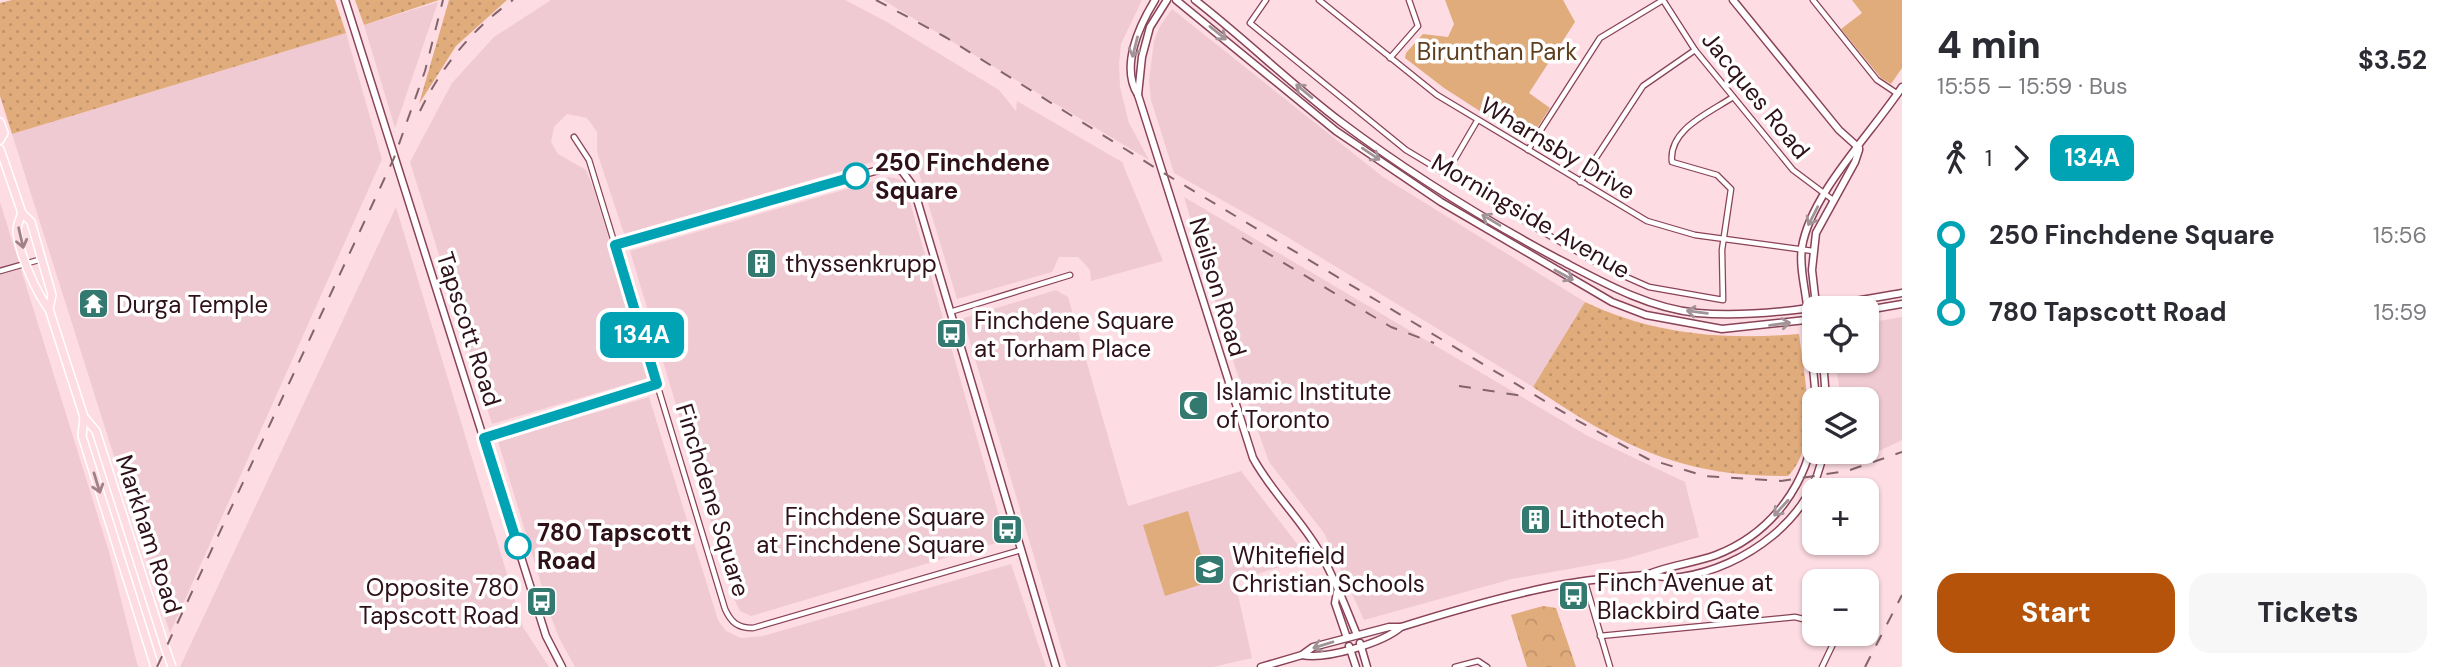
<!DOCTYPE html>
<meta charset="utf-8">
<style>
:root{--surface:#fff;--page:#f7f7f7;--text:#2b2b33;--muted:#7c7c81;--accent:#b45309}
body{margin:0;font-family:"DM Sans",sans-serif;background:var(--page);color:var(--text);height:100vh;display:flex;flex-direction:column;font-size:26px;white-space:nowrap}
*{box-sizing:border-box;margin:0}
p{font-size:23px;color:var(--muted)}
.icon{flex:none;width:38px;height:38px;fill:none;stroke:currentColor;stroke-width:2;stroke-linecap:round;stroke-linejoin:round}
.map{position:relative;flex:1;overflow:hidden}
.side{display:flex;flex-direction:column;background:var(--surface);width:560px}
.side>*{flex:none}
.badge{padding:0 14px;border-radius:10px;font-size:24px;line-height:46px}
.buttons{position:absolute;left:1802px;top:296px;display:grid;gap:14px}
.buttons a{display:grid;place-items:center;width:77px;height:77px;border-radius:14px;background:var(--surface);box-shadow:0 2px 5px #0004;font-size:35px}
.map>.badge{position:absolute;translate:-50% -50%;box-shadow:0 0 0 4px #fff}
.legs{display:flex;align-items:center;gap:10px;height:77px;padding:0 35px;font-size:23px}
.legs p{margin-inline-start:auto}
.headline{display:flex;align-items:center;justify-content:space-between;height:119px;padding:0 35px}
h1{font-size:38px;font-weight:800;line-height:52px}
.button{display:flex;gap:14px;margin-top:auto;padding:14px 35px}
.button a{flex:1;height:80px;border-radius:21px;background:var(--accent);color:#fff;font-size:28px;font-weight:800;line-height:80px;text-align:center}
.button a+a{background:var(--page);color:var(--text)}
ul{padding:0 35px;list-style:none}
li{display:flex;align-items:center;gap:24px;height:77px;font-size:26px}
li i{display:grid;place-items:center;width:10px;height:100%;margin:0 9px;background:currentColor}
li i::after{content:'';width:18px;height:18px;margin:-9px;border:5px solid;border-radius:50%;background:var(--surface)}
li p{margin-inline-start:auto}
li:first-child i{background:linear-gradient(#0000 50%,currentColor 0)}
li:last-child i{background:linear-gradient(currentColor 50%,#0000 0)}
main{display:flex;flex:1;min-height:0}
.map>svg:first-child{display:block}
</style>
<main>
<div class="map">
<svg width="1902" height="667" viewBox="0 0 1902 667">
<defs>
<pattern id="grass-dots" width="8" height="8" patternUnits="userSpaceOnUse" patternTransform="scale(1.75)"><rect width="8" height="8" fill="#e0ac7c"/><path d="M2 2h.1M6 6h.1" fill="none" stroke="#c0936b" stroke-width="1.8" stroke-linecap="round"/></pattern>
<pattern id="forest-crowns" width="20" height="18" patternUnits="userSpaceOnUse" patternTransform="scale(1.75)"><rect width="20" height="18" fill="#e0ac7c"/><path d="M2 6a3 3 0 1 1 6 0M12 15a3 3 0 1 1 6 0" fill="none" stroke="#c0936b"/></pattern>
</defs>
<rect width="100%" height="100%" fill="#fedce3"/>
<g fill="#f0cad2">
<path d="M551,0H845L887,22L999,90L1016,111L1017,101L1122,162L1163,261L1091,281L1090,270L1078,257H1059L1052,272L957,299L919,173L910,161L883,159L624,234L597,152V132L587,118L567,114L554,127L551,142L558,154L586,170L594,190L651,377L492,424L410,162L452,83L494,37Z"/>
<path d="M883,0H1142L1121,44L1119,64L1120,87L1129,123L1149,160Z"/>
<path d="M438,2L395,128L364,25Z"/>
<path d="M1172,9L1383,177L1585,302L1533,387L1284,235L1174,173L1151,100L1149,81L1154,41L1160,26Z"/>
<path d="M346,33L382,159L170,633L12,134Z"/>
<path d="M889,177L899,179L906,188L1006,540L751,616L740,611L734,599L630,251Z"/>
<path d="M1184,197L1588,436L1685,482L1699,537L1625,559L1512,579L1364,620L1324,533L1269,462L1235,367Z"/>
<path d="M0,202L109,552L138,667H0Z"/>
<path d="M396,207L523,627L549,667H180Z"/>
<path d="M1056,290L1068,297L1128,506L1241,471L1308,558L1235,581L1252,658L1213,667H1067L964,322V318Z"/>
<path d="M1902,317V440L1877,452L1838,464L1841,452H1867V399H1841L1835,361L1867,360V323Z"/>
<path d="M649,397L718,620L726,631L741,638L763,636L1011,564L1046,667H575L559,638L550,614L498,441Z"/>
</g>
<g fill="url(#grass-dots)">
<path d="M12,0H335L346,33L12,134L0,96V3Z"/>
<path d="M355,0H439L364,25Z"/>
<path d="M449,0H507L456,46L419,104Z"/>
<path d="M1585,302C1654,335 1724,340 1799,334C1804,375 1820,444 1788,476C1681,477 1619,445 1533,387Z"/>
</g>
<path fill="url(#forest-crowns)" d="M1543,606L1556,608L1576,667H1527L1511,615Z"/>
<g fill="#e0ac7c">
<path d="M1445,0H1563L1575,22L1529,93L1550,108L1528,142L1444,88L1405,58L1406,53L1423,34L1448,37L1454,24Z"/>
<path d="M1852,0H1902V68L1891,84L1881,78L1841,29L1862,13Z"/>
<path d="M1188,511L1209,582L1165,596L1143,525Z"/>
</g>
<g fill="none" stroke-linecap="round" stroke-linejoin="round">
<defs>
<g id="minor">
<path d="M1266,0L1250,23L1406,150L1536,228L1606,268L1649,287L1723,300L1722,250L1731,189L1717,175L1672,162C1668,129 1711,112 1733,97"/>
<path d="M1319,0L1437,95L1647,221L1695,235L1813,251"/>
<path d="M1663,0L1695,50L1793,170L1833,200"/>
<path d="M1813,0L1877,80L1898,94"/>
<path d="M1390,58L1418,26L1409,0"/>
<path d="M574,137L589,160L615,245"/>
<path d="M1528,150L1600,38L1663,0"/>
<path d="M1446,174L1477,121"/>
<path d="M1580,182L1643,86L1695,50"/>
<path d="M0,271L42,259"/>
<path d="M950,312L1070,275"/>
<path d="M657,384L725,609C731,622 737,628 753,628L1021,550"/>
<path d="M1585,582L1610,667"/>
<path d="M1600,636L1795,617L1815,622"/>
<path d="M1455,667L1478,661L1487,667"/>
<path d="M1822,667L1834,642L1833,634"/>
</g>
<g id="tertiary">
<path d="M345,0L546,636L562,667"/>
<path d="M1155,0C1139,26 1120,67 1138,95L1253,458C1272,493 1300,518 1319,551C1335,578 1345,606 1357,635"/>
<path d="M1733,0L1839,130L1859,148"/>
<path d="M1138,95L1142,57L1150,27L1167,0"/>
<path d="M1816,305L1812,270L1816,233L1855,162L1859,150"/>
<path d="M1807,306C1805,287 1799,266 1802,247C1811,193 1872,133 1902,87"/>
<path d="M484,438L657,384L615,245L889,167L902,171L913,186L1056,667"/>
<path d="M1337,592L1335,603L1347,638"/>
</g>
<g id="secondary">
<path d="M1176,0L1336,131L1441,202L1612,302L1646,315L1722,329L1815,319"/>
<path d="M1195,0C1245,39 1291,84 1341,122C1409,173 1485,220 1560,260C1604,283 1648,308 1697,313C1761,319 1839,304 1902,293"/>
<path d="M1807,306L1816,399"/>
<path d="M1867,310L1902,304"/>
<path d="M1823,360L1826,399"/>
<path d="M1649,574C1671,565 1694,563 1716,555C1773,533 1809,482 1815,424"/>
<path d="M1360,643L1367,667"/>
<path d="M1349,646L1356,667"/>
<path d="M1302,655C1325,660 1383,643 1401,627"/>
<path d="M1261,667L1302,655L1313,647L1389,627H1401C1455,610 1509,594 1565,584C1591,579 1618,577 1644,575C1656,575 1669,579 1681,577C1744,568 1814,518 1823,452"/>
</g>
<g id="primary">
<path d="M0,122L4,133L0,140"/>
<path d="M0,149L22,213L31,222L52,295L49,309"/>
<path d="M22,213C20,218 17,225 17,230C18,251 36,293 49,309L84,417L82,436L155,667"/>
<path d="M84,417L96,431L165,647"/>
</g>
</defs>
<use href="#minor" stroke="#894357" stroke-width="7"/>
<use href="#tertiary" stroke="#894357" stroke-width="9"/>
<use href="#secondary" stroke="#894357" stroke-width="9"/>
<use href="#primary" stroke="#fff" stroke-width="10"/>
<use href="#minor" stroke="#fff" stroke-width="4.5"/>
<use href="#tertiary" stroke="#fff" stroke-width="6"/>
<use href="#secondary" stroke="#fff" stroke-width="6"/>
<use href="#primary" stroke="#fddce3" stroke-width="7"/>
<g stroke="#83646b" stroke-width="2" stroke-dasharray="12 12" stroke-linecap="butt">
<path d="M876,0L947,38L1162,172L1573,418L1648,459L1705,476L1781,481L1847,471L1902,452"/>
<path d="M420,111C442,66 472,29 513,0"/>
<path d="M1242,238L1391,327L1434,343"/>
<path d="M1459,386L1529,397"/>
<path d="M157,667L394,158L425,71L443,0"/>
<path d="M1865,667L1902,595"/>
</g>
<defs>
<path id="primary-bridge" d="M165,647L172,667"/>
</defs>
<use href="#primary-bridge" stroke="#fff" stroke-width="10" stroke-linecap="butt"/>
<use href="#primary-bridge" stroke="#fddce3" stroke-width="7"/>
</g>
<defs><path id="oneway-shaft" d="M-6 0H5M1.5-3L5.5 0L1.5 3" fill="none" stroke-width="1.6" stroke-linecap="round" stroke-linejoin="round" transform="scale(1.75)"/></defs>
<g stroke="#a19498">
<use href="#oneway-shaft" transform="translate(1218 33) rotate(39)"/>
<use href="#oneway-shaft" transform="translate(1135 47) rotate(104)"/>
<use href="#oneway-shaft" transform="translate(1304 91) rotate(-140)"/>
<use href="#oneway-shaft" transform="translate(1371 154) rotate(34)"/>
<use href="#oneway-shaft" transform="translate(1813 216) rotate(117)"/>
<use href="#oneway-shaft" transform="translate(1491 220) rotate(-149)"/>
<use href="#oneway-shaft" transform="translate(1564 275) rotate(29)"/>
<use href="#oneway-shaft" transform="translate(1697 312) rotate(-173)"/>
<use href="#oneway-shaft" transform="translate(1780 324) rotate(-8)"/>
<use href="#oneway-shaft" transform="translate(1781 508) rotate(132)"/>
<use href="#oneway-shaft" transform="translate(1323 645) rotate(163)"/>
</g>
<g stroke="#a08188">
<use href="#oneway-shaft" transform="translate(21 238) rotate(77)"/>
<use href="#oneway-shaft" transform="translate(97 483) rotate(73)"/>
</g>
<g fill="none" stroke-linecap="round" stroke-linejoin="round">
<defs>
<path id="line-1" d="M518,546L484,438L657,384L615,245L856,176"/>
</defs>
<use href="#line-1" stroke="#fff" stroke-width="16"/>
<use href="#line-1" stroke="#00a3b4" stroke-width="10"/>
</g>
<defs>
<symbol id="building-square" viewBox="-11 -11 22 22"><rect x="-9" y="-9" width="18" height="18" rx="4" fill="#337970" stroke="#fff"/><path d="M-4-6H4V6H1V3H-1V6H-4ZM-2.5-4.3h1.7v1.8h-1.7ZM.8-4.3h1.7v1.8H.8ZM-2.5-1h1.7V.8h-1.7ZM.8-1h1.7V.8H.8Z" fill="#fff"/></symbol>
<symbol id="temple-square" viewBox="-11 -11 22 22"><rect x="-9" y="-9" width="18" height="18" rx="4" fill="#337970" stroke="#fff"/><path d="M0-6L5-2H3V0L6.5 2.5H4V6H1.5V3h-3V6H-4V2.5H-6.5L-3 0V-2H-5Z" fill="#fff"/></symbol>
<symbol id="bus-square" viewBox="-11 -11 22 22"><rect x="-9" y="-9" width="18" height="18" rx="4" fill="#337970" stroke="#fff"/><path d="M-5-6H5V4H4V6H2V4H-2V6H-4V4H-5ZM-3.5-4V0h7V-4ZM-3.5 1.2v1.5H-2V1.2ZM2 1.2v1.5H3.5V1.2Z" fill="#fff"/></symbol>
<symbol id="mosque-square" viewBox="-11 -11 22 22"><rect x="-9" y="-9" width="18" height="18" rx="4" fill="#337970" stroke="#fff"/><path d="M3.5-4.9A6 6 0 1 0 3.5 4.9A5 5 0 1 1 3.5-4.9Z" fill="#fff"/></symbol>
<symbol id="school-square" viewBox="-11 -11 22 22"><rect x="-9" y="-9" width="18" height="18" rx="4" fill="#337970" stroke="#fff"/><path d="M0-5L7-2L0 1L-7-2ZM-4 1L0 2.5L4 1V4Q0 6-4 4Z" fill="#fff"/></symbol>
</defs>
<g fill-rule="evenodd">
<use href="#building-square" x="744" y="246" width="35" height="35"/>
<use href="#temple-square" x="76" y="286" width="35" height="35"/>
<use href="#bus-square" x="934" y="316" width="35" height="35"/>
<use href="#mosque-square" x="1176" y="388" width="35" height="35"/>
<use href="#building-square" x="1518" y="502" width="35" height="35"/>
<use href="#bus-square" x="990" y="512" width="35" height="35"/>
<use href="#school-square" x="1192" y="552" width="35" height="35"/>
<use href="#bus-square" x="1556" y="578" width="35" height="35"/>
<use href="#bus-square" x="524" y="584" width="35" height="35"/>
</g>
<g fill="#fff" stroke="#00a3b4" stroke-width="3.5">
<circle cx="856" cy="176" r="12"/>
<circle cx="518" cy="546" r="12"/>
</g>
<g text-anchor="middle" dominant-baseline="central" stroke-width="7" stroke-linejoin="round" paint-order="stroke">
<g font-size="24" fill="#5f3e1e" stroke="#fff">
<text x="1497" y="51">Birunthan Park</text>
</g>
<g font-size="24" fill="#2e1119" stroke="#fff">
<text transform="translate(1756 95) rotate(51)">Jacques Road</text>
<text transform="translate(1558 148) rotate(31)">Wharnsby Drive</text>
<text transform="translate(1531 216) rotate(30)">Morningside Avenue</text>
<text transform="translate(1218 287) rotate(73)">Neilson Road</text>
<text transform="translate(469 329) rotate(72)">Tapscott Road</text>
<text transform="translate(713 500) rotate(73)">Finchdene Square</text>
<text transform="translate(149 534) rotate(72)">Markham Road</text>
</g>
<g font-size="24" font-weight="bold" fill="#2e1119" stroke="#fff" text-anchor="start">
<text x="875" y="162">250 Finchdene<tspan x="875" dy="28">Square</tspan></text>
<text x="537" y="532">780 Tapscott<tspan x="537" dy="28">Road</tspan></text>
</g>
<g font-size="24" fill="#2e1119" stroke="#fff" text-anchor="start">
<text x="785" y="263">thyssenkrupp</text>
<text x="116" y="304">Durga Temple</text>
<text x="974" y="320">Finchdene Square<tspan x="974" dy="28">at Torham Place</tspan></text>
<text x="1216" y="391">Islamic Institute<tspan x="1216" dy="28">of Toronto</tspan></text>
<text x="985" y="516" text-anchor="end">Finchdene Square<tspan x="985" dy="28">at Finchdene Square</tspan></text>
<text x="1559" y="519">Lithotech</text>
<text x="1232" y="555">Whitefield<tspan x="1232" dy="28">Christian Schools</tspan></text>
<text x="1597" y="582">Finch Avenue at<tspan x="1597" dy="28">Blackbird Gate</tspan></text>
<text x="519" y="587" text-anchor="end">Opposite 780<tspan x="519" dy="28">Tapscott Road</tspan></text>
</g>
</g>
</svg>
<div class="buttons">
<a><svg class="icon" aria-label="locate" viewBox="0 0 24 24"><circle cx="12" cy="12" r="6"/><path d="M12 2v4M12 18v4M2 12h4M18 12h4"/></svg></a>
<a><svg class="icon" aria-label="layers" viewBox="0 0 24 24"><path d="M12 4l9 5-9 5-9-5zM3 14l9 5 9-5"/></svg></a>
<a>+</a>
<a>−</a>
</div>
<b class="badge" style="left:642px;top:335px;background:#00a3b4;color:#fff">134A</b>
</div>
<section class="side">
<div class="headline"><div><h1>4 min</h1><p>15:55 – 15:59 · Bus</p></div><b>$3.52</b></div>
<div class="legs"><svg class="icon" aria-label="walk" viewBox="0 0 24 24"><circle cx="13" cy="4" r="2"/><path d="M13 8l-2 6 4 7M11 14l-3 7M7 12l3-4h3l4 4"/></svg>1<svg class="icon" aria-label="forward" viewBox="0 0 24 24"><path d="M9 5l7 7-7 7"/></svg><b class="badge" style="background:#00a3b4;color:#fff">134A</b></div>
<ul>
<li><i style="color:#00a3b4"></i><b>250 Finchdene Square</b><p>15:56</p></li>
<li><i style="color:#00a3b4"></i><b>780 Tapscott Road</b><p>15:59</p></li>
</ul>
<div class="button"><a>Start</a><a>Tickets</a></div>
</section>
</main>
